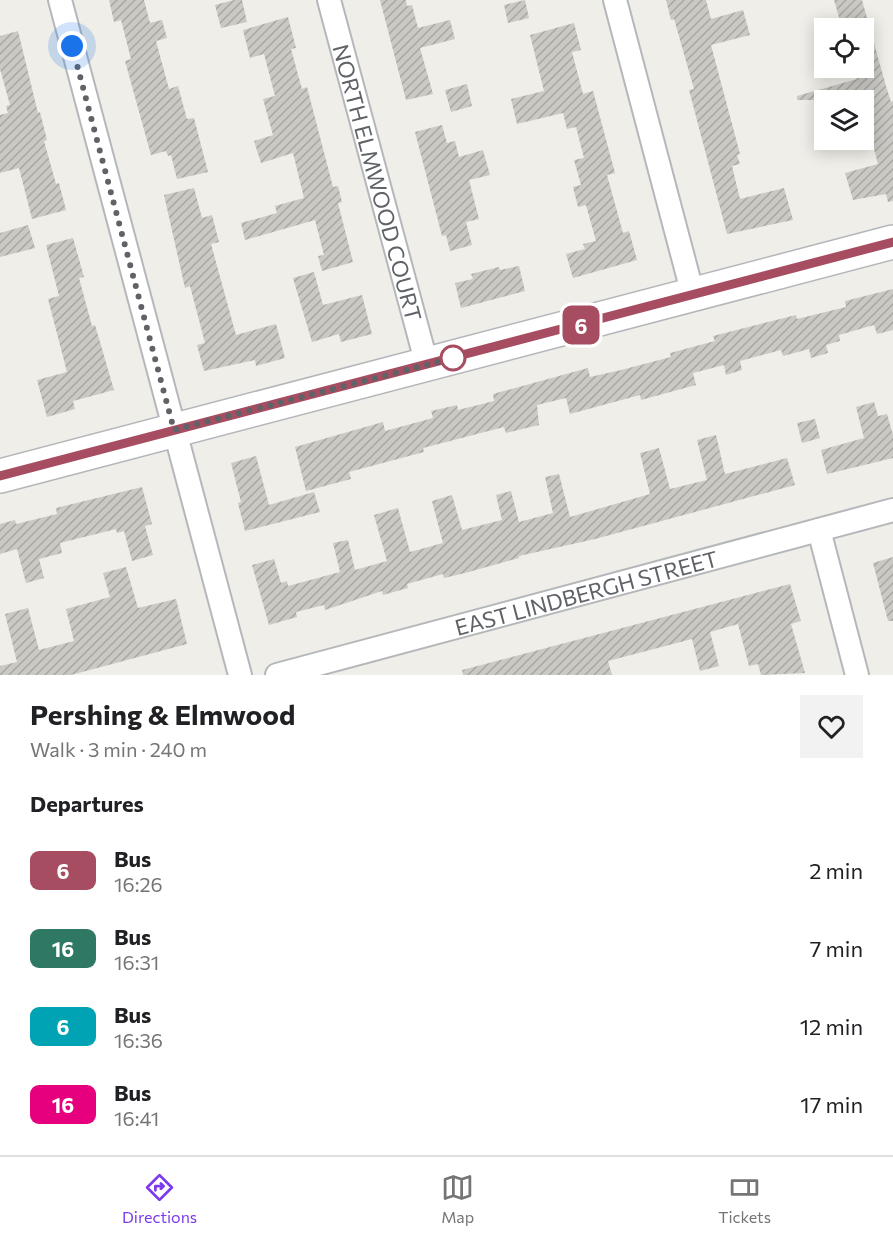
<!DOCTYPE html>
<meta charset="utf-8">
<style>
:root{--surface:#fff;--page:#f2f2f2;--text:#202124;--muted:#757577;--line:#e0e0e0;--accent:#7c3aed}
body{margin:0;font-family:Commissioner,sans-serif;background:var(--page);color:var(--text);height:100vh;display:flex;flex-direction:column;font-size:22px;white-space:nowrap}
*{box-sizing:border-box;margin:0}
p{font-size:20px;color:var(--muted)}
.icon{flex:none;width:33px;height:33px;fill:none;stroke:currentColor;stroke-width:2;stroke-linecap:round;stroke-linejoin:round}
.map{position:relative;height:675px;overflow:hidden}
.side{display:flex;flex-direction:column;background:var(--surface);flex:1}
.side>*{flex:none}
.badge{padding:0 12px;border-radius:9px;font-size:21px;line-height:39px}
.buttons{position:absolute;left:814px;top:18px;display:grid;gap:12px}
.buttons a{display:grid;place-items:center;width:60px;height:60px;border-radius:0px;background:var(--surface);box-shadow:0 3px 15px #0003;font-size:30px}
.you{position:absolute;width:30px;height:30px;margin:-15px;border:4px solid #fff;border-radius:50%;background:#1a73e8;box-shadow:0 0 0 9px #1a73e833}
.map>.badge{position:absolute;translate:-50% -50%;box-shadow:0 0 0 3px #fff}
h2{padding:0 30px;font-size:22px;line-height:54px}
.round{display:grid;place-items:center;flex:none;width:63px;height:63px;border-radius:0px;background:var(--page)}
.summary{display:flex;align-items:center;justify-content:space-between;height:102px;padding:0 30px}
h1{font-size:28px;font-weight:700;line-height:45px}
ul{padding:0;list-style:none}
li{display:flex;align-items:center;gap:18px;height:78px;padding:0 30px}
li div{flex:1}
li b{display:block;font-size:22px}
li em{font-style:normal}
li .badge{min-width:66px;font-weight:700;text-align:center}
.dock{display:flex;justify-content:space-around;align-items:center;height:84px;border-top:2px solid var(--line);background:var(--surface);font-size:16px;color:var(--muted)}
.dock a{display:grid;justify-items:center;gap:3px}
.dock .on{color:var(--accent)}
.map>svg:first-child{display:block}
</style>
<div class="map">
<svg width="893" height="675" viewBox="0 0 893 675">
<defs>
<pattern id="building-hatch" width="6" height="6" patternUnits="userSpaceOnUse" patternTransform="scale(1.5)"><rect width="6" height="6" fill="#cbc9c4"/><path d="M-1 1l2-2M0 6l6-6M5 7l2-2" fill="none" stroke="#a8a7a3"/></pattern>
</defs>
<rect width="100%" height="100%" fill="#efeee8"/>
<g fill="url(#building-hatch)">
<path d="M109,0H144L150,23L162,20L167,38L156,41L169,89L178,86L187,119L194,118L208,172L177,179L171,155L168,156L166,151L151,155L125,61L131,59L121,20L114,22Z"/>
<path d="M234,0H242L247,22L221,28L215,5Z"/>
<path d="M380,0H406L407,6L412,5L418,28L450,20L455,39L420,48L433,94L406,100Z"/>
<path d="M525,0L529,18L508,23L504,5Z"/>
<path d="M666,0H706L711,19L743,10L750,35L711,45L740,154L737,155L740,164L732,166L740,199L784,188L793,220L727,234L689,90L694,89L674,19L671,20Z"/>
<path d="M834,0H862L886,86L891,102L893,101V201L888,202L886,194L853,200L845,173L878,164L869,131L864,132V100H797V96L857,79L853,68H864V28H842Z"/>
<path d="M288,17L296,48L291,49L302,89L307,87L333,187L338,186L342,202L338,203L353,262L322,271L318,256L324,255L315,220L245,240L241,223L277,213L275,206L304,198L293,153L261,163L254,141L273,135L263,99L275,96L264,54L250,58L243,30Z"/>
<path d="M574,23L581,50L572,52L583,94L593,91L615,173L607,175L623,233L629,231L637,260L573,278L566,254L585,249L583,244L596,241L586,205L578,207L573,187L581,185L574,160L584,158L576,127L567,129L563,113L517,124L511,99L544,91L530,35Z"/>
<path d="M18,31L38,113L40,112L47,140L44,141L56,184L59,183L66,210L32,219L19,168L0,173V115L8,113L6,106L10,105L0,69V36Z"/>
<path d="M467,84L472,106L451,112L445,90Z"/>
<path d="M442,125L447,143L455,141L459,157L483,150L490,175L469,180L479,219L466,222L472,245L450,251L446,235L442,236L415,132Z"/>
<path d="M194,188L202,218L212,215L219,242L211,244L236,335L276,324L285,358L256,366L255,360L204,371L197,345L205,343L190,286L185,288L164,195Z"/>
<path d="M28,225L35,248L0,257V233Z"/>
<path d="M73,238L84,277L79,278L92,326L95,325L114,390L73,401L75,409L47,417L37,380L67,372L48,299L59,296L46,245Z"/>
<path d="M519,266L525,291L461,308L455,283L473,279L471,274L499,267L500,270Z"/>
<path d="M314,272L323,305L362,295L372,334L341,342L339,334L312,342L293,278Z"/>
<path d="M893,289V330L877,334L874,325L839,335L840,341L826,345L828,353L811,358L809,349L783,356L781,350L740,361L742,370L726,375L724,365L693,373L696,385L641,400L640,395L570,414L566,398L537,405L539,425L506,433L504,427L423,448L424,452L349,472L351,479L306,491L295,447L383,422L385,431L433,418L431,411L457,405L458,410L494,401L493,394L588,368L590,377L621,370L671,357L670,353L715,341L713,336L796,315L797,319L846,307L845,301Z"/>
<path d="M874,402L878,416L887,414L893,435V458L827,474L821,450L864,438L856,407Z"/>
<path d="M815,419L820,438L802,443L797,423Z"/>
<path d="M716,435L725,474L787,458L795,485L595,539L519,556V558L465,573L444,578L443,574L407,584L408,588L383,595L382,591L325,610L324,605L296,612L297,617L269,625L252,565L274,559L281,583L287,581L288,586L340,572L333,543L348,540L355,570L387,561L374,515L398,508L410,552L443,543L432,501L452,495L462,530L502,520L496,495L511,491L519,522L553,513L545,477L559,474L570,517L650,494L640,453L659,448L670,489L707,480L697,440Z"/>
<path d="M256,456L269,505L314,492L320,512L245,531L238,503L241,502L231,463Z"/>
<path d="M142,487L152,524L145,526L153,555L132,561L124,531L117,533L116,529L60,543L62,553L39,559L44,578L26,583L17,549L0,554V524L15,520L16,524L57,514L56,508Z"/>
<path d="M893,557V621H888L873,563Z"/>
<path d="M126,567L138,608L176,599L187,644L71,675H0V666L17,662L5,614L28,608L39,650L74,641L66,609L110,597L103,573Z"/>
<path d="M790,584L801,621L791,624L805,673L761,675L758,664L749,666L738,624L710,632L719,666L700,671L692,639L608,661L612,675H463L462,670Z"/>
</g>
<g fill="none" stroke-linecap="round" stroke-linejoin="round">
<defs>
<g id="street">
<path d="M60,0L240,675"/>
<path id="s1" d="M329,0L427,365"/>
<path d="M615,0L693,295"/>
<path d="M819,530L857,675"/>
<path id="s2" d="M277,675L893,510"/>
</g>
<path id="secondary" d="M0,476L893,242"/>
</defs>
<use href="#street" stroke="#b5b7bb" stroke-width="26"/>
<use href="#secondary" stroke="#b4b6bb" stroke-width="36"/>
<use href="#street" stroke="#fff" stroke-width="22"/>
<use href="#secondary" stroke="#fff" stroke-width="33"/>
</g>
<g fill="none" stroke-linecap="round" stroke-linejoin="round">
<defs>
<path id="line" d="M0,476L893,242"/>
</defs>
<use href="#line" stroke="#fff" stroke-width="14"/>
<use href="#line" stroke="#a64d61" stroke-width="9"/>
<path stroke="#5f6266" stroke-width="6" stroke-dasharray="0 10.8" d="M72,46L174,430L453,358"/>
</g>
<circle fill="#fff" stroke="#a64d61" stroke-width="3" cx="453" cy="358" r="12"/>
<g text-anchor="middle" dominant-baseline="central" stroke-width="6" stroke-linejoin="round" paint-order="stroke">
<g font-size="22" fill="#5f6266" stroke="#fff">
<text stroke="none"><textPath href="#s1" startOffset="189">NORTH ELMWOOD COURT</textPath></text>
<text stroke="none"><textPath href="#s2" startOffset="320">EAST LINDBERGH STREET</textPath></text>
</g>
</g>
</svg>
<div class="buttons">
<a><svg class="icon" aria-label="locate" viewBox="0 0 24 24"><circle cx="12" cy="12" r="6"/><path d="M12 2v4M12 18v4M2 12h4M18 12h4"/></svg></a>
<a><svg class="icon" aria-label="layers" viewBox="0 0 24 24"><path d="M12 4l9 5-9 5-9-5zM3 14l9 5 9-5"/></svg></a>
</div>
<div class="you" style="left:72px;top:46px"></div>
<b class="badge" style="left:581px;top:325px;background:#a64d61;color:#fff">6</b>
</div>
<section class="side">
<div class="summary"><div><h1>Pershing &amp; Elmwood</h1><p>Walk · 3 min · 240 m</p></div><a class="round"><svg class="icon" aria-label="heart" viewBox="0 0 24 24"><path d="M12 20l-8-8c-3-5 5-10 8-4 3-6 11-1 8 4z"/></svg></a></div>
<h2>Departures</h2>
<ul>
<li><span class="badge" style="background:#a64d61;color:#fff">6</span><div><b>Bus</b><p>16:26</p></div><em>2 min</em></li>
<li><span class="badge" style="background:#2e7864;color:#fff">16</span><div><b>Bus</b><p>16:31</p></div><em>7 min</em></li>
<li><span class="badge" style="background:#00a3b4;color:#fff">6</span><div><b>Bus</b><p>16:36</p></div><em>12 min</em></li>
<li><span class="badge" style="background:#e6007e;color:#fff">16</span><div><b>Bus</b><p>16:41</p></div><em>17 min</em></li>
</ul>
</section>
<nav class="dock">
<a class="on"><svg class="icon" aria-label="directions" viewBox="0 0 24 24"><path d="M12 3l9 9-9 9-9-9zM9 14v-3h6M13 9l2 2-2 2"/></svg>Directions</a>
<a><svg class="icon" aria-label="map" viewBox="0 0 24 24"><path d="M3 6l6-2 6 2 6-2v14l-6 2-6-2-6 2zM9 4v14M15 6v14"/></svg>Map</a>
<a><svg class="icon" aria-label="tickets" viewBox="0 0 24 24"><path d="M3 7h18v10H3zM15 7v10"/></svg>Tickets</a>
</nav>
